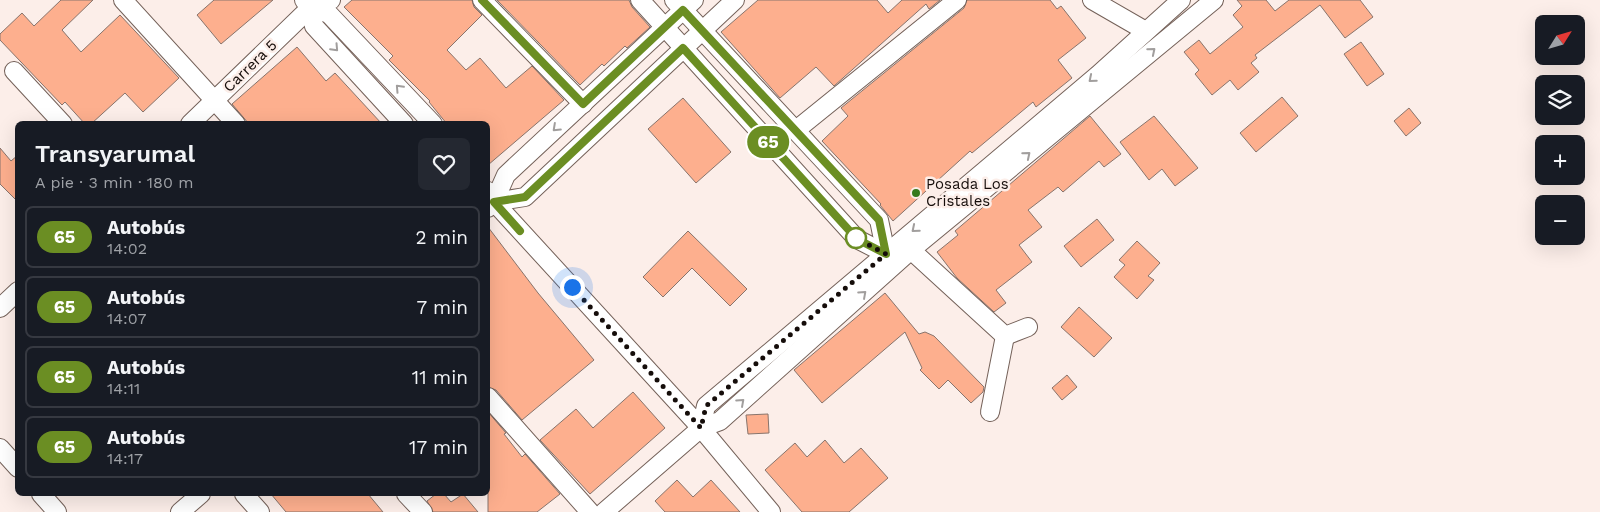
<!DOCTYPE html>
<html lang="es">
<meta charset="utf-8">
<style>
:root{--surface:#171b24;--page:#242831;--text:#f1f3f6;--muted:#9ea1a6;--line:#363941}
body{margin:0;font-family:"Work Sans",sans-serif;background:var(--page);color:var(--text);height:100vh;display:flex;flex-direction:column;font-size:19px;white-space:nowrap}
*{box-sizing:border-box;margin:0}
p{font-size:16px;color:var(--muted)}
.icon{flex:none;width:28px;height:28px;fill:none;stroke:currentColor;stroke-width:2;stroke-linecap:round;stroke-linejoin:round}
.map{position:relative;flex:1;overflow:hidden}
.drawer{position:absolute;left:15px;top:121px;width:475px;height:375px;display:flex;flex-direction:column;background:var(--surface);border-radius:8px;box-shadow:0 5px 20px #0002}
.drawer>*{flex:none}
.badge{padding:0 10px;border-radius:16px;font-size:18px;line-height:32px}
.needle{width:32px;rotate:53deg}
.controls{position:absolute;left:1535px;top:15px;display:grid;gap:10px}
.controls a{display:grid;place-items:center;width:50px;height:50px;border-radius:8px;background:var(--surface);box-shadow:0 5px 20px #0002;font-size:25px}
.you{position:absolute;width:25px;height:25px;margin:-12px;border:4px solid #fff;border-radius:50%;background:#1a73e8;box-shadow:0 0 0 8px #1a73e833}
.map>.badge{position:absolute;translate:-50% -50%;box-shadow:0 0 0 2px #fff}
.round{display:grid;place-items:center;flex:none;width:52px;height:52px;border-radius:8px;background:var(--page)}
.headline{display:flex;align-items:center;justify-content:space-between;height:85px;padding:0 20px}
h1{font-size:24px;font-weight:600;line-height:38px}
ul{padding:0;list-style:none}
li{display:flex;align-items:center;gap:15px;height:62px;margin:0 10px 8px;padding:0 10px;border:2px solid var(--line);border-radius:8px}
li div{flex:1}
li b{display:block;font-size:19px}
li em{font-style:normal}
li .badge{min-width:55px;font-weight:700;text-align:center}
.map>svg:first-child{display:block}
</style>
<div class="map">
<svg width="1600" height="512" viewBox="0 0 1600 512">
<rect width="100%" height="100%" fill="#fceee9"/>
<g fill="#fdaf8e" stroke="#88746c">
<path d="M61,0H93L62,30L81,52L120,15L179,78L143,112L125,93L91,124H85L65,102L62,105L0,40V34L22,13L34,26Z"/>
<path d="M214,0H273L221,44L197,15Z"/>
<path d="M352,0H472L474,7L482,15L447,50L466,70L480,58L506,88L532,66L564,100L488,165V124H447L429,102L430,101L389,60L393,56L344,7Z"/>
<path d="M497,0H629L632,7L650,27L627,48L625,46L604,66L602,64L580,85Z"/>
<path d="M758,0H877L888,13L902,0H940L929,9L926,4L834,86L816,67L780,98L721,32Z"/>
<path d="M967,0H1050L1057,9L1061,6L1086,38L1058,60L1072,78L1036,107L1033,102L972,153L970,151L893,221L880,205L881,204L822,141L848,116L841,108L964,8Z"/>
<path d="M1237,0H1266L1275,11L1289,0H1360L1373,17L1345,38L1320,5L1255,55L1257,58L1251,63L1259,72L1238,90L1230,80L1212,95L1195,74L1199,70L1184,52L1199,40L1210,54L1243,27L1233,15L1242,6Z"/>
<path d="M1361,42L1384,74L1367,86L1344,54Z"/>
<path d="M297,47L326,81L335,73L382,124H249L232,104Z"/>
<path d="M1282,97L1298,116L1256,152L1240,133Z"/>
<path d="M683,98L731,152L696,183L648,129Z"/>
<path d="M1409,108L1421,123L1406,136L1394,121Z"/>
<path d="M1090,116L1121,154L1104,167L1099,161L1063,192L1058,187L1028,210L1042,227L1019,245L1032,262L996,290L1006,303L994,312L957,278L937,252L958,235L955,231Z"/>
<path d="M1154,116L1198,168L1175,186L1162,169L1149,180L1120,142Z"/>
<path d="M0,148L11,161L18,155V202L0,184Z"/>
<path d="M1097,219L1114,240L1081,267L1064,246Z"/>
<path d="M488,227L538,293L594,360L522,420L496,390L488,387Z"/>
<path d="M688,231L747,289L730,306L692,268L663,297L643,277Z"/>
<path d="M1137,241L1160,263L1148,276L1154,280L1137,299L1114,277L1125,265L1119,260Z"/>
<path d="M885,293L919,334L925,332L934,336L984,387L983,392L971,403L948,380L939,389L920,370L922,368L905,332L822,403L794,370Z"/>
<path d="M1079,307L1112,338L1094,357L1061,327Z"/>
<path d="M1067,375L1077,387L1062,400L1052,388Z"/>
<path d="M633,392L665,428L590,494L540,440L576,409L593,428Z"/>
<path d="M488,412L506,433L504,434L522,457L525,454L560,494L537,512H488Z"/>
<path d="M768,414L769,433L748,434L746,415Z"/>
<path d="M825,440L844,463L861,448L888,478L849,512H802L765,470L795,443L807,457Z"/>
<path d="M677,480L693,497L711,480L740,512H665L655,501Z"/>
<path d="M271,494H368L383,512H286Z"/>
<path d="M436,494H444L451,502L463,494L478,512H433L427,501Z"/>
</g>
<g fill="none" stroke-linecap="round" stroke-linejoin="round">
<defs>
<g id="minor">
<path d="M123,0L236,124"/>
<path d="M304,0L310,8L314,26L404,124"/>
<path d="M482,0L583,104"/>
<path d="M640,0L857,239L886,254L892,260"/>
<path d="M674,0L879,220L886,254"/>
<path d="M1092,0L1144,30"/>
<path d="M310,8L329,14L433,124"/>
<path d="M14,71L63,124"/>
<path d="M190,124L310,8L331,0"/>
<path d="M796,130L957,0"/>
<path d="M488,191L494,202L701,428L771,512"/>
<path d="M488,199L494,202L525,197L735,0"/>
<path d="M488,208L494,202L506,175L694,0"/>
<path d="M911,250L1005,336L1028,327"/>
<path d="M0,308L18,291"/>
<path d="M488,397L590,512"/>
<path d="M990,412L1005,336"/>
<path d="M701,428L706,406L1098,75L1181,0"/>
<path d="M0,448L18,468"/>
<path d="M41,494L57,512"/>
<path d="M244,494L260,512"/>
<path d="M406,494L423,512"/>
<path d="M180,512L201,494"/>
<path d="M604,512L701,428L720,421L911,250L1214,0"/>
</g>
</defs>
<use href="#minor" stroke="#746159" stroke-width="20"/>
<use href="#minor" stroke="#fff" stroke-width="18"/>
</g>
<defs><path id="oneway-chevron" d="M-2-3.5L2.5 0L-2 3.5" fill="none" stroke-width="1.6" stroke-linecap="round" stroke-linejoin="round" transform="scale(1.25)"/></defs>
<g stroke="#a19e9d">
<use href="#oneway-chevron" transform="translate(335 48) rotate(47)"/>
<use href="#oneway-chevron" transform="translate(1152 51) rotate(-40)"/>
<use href="#oneway-chevron" transform="translate(1092 79) rotate(140)"/>
<use href="#oneway-chevron" transform="translate(399 88) rotate(-133)"/>
<use href="#oneway-chevron" transform="translate(556 128) rotate(137)"/>
<use href="#oneway-chevron" transform="translate(1027 155) rotate(-40)"/>
<use href="#oneway-chevron" transform="translate(915 229) rotate(140)"/>
<use href="#oneway-chevron" transform="translate(863 294) rotate(-42)"/>
<use href="#oneway-chevron" transform="translate(741 402) rotate(-42)"/>
</g>
<g fill="none" stroke-linecap="round" stroke-linejoin="round">
<defs>
<path id="line" d="M482,0L583,104L683,10L879,220L886,254L857,239L683,48L525,197L494,202L520,231"/>
</defs>
<use href="#line" stroke="#fff" stroke-width="11"/>
<use href="#line" stroke="#6b8e23" stroke-width="8"/>
<path stroke="#150d0a" stroke-width="5" stroke-dasharray="0 9" d="M572,287L701,428L706,406L886,254L856,238"/>
</g>
<circle fill="#357a1d" stroke="#fceee9" stroke-width="2" cx="916" cy="193" r="5"/>
<circle fill="#fff" stroke="#6b8e23" stroke-width="2.5" cx="856" cy="238" r="10"/>
<g text-anchor="middle" dominant-baseline="central" stroke-width="5" stroke-linejoin="round" paint-order="stroke">
<g font-size="15" fill="#150d0a" stroke="#fceee9">
<text transform="translate(250 66) rotate(-44)">Carrera 5</text>
</g>
<g font-size="15" fill="#150d0a" stroke="#fceee9" text-anchor="start">
<text x="926" y="184">Posada Los<tspan x="926" dy="17">Cristales</tspan></text>
</g>
</g>
</svg>
<div class="controls">
<a><svg class="needle" viewBox="-14 -14 28 28"><path d="M0-13l5 13h-10z" fill="#e53935"/><path d="M0 13l5-13h-10z" fill="#9ea1a6"/></svg></a>
<a><svg class="icon" aria-label="layers" viewBox="0 0 24 24"><path d="M12 4l9 5-9 5-9-5zM3 14l9 5 9-5"/></svg></a>
<a>+</a>
<a>−</a>
</div>
<div class="you" style="left:572px;top:287px"></div>
<b class="badge" style="left:768px;top:142px;background:#6b8e23;color:#fff">65</b>
<section class="drawer">
<div class="headline"><div><h1>Transyarumal</h1><p>A pie · 3 min · 180 m</p></div><a class="round"><svg class="icon" aria-label="heart" viewBox="0 0 24 24"><path d="M12 20l-8-8c-3-5 5-10 8-4 3-6 11-1 8 4z"/></svg></a></div>
<ul>
<li><span class="badge" style="background:#6b8e23;color:#fff">65</span><div><b>Autobús</b><p>14:02</p></div><em>2 min</em></li>
<li><span class="badge" style="background:#6b8e23;color:#fff">65</span><div><b>Autobús</b><p>14:07</p></div><em>7 min</em></li>
<li><span class="badge" style="background:#6b8e23;color:#fff">65</span><div><b>Autobús</b><p>14:11</p></div><em>11 min</em></li>
<li><span class="badge" style="background:#6b8e23;color:#fff">65</span><div><b>Autobús</b><p>14:17</p></div><em>17 min</em></li>
</ul>
</section>
</div>
